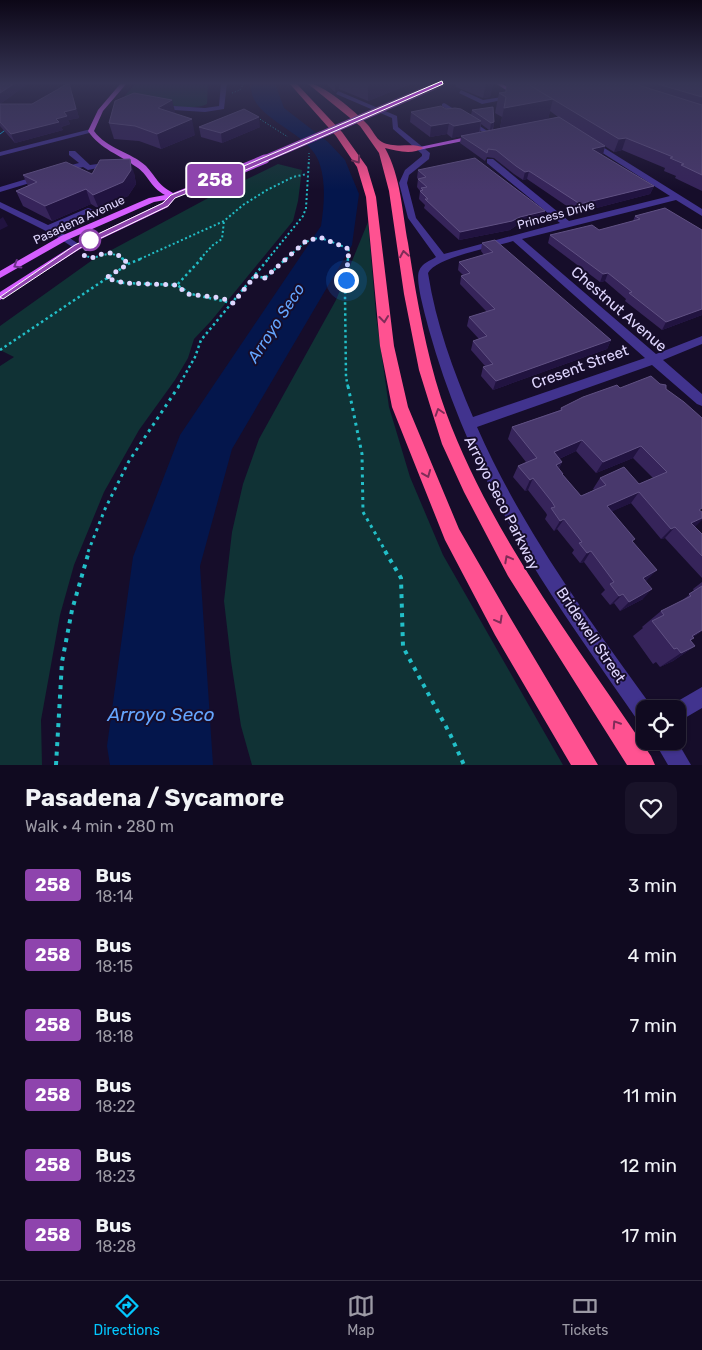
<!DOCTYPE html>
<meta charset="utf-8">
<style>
:root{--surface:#100a20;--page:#191329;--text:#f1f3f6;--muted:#9c9aa5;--line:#302b3e;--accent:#03c8ff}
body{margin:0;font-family:Rubik,sans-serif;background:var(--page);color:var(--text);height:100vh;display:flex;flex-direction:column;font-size:19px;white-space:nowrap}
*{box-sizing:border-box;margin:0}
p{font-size:16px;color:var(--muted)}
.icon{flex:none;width:28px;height:28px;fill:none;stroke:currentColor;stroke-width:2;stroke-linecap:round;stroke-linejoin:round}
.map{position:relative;height:765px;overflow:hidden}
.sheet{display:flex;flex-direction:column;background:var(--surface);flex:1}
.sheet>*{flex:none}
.badge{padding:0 10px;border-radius:4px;font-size:18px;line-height:32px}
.controls{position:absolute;left:636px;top:700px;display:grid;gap:10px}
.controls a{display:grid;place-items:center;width:50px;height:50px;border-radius:10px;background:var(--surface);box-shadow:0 1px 4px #0004,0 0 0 1px var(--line);font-size:25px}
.you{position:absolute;width:25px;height:25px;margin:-12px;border:4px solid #fff;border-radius:50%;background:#1a73e8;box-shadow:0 0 0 8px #1a73e833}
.map>.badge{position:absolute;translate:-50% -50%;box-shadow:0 0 0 2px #fff}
.round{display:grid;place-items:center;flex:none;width:52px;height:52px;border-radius:10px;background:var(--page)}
.summary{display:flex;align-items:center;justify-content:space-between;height:85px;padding:0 25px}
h1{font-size:24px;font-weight:700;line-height:38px}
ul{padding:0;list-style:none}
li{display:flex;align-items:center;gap:15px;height:70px;padding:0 25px}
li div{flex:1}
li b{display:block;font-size:19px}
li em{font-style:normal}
li .badge{min-width:55px;font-weight:700;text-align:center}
.tabs{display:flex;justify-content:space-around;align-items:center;height:70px;border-top:1px solid var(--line);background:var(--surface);font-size:14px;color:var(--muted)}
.tabs a{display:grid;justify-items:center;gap:2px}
.tabs .active{color:var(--accent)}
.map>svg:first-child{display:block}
</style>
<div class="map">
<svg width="702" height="765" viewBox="0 0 702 765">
<rect width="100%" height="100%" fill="#160d2a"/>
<g fill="#103235">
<path d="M136,83H208L207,104C191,113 142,101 124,97Z"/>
<path d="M278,164L302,170L298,201L293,221L211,321L194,339L188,358L175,380L139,430L104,492L74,565L60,615L41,720L42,765H0V366L14,357L0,350V326L91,261L212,196Z"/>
<path d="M368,222L376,315L389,407L410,477L443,555L563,765H252L241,726L231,661L224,601L232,532L243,484L259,439L336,300Z"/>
</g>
<path fill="#04164c" d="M251,83H275L284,108L328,142L345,160L359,194L352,245L232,449L200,566L213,765H110L107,746L133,557L180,435L321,226C324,206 326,184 320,165C311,130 247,120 251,83Z"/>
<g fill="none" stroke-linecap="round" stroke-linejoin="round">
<g stroke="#22bfc8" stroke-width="1" stroke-dasharray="1 2" stroke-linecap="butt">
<path d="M232,93L240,90L244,83"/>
<path d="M255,116L288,137"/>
<path d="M309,160V152"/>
</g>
<g stroke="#22bfc8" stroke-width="2" stroke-dasharray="2 2.5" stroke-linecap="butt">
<path d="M83,255L92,258L111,253L123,259"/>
<path d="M140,259L224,221L243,205L267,190L293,177L307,174"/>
<path d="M200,259L213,245L222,239L224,221"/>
<path d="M268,259L303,216L306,208L309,159"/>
<path d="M286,259C315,233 313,234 349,249L348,259"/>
</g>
<g stroke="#22bfc8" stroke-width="2.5" stroke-dasharray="2.5 3" stroke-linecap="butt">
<path d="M122,258L128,264"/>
<path d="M202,258L177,285L191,294L232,303"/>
<path d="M255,276L265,278L287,258"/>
<path d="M106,278L124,283L177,285"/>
<path d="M0,350L128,264L143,258"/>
<path d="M178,387L195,357L201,340L269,258"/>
<path d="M348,387L346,377L345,296L348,258"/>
</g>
<g stroke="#22bfc8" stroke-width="3" stroke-dasharray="3 4.5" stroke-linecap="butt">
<path d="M348,386L362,454L363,512L386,552"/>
<path d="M88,552L105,509L129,461L179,386"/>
</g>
<g stroke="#22bfc8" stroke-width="4" stroke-dasharray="4 5.5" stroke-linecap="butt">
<path d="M385,551L401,578L403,647L450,734L464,765"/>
<path d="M56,765L62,662L72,610L89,551"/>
</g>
<g fill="#41338e" fill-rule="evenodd">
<path d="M221,83H227L224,109L205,112L158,109L155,107L158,105L205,108L219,106Z"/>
<path d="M461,90L483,100L515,95L518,97L482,104L459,93Z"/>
<path d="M338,91L397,116L398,127L430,153L429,159L409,175L407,183L416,218L444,254L560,223L487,163V159H493L569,221L670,196L587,143L586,141L590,139L702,209V216L676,200L522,239L656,354L702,336V344L663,360L702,394V406L697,404L652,365L477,427C522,529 587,617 652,707L653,709H645V724L638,721C605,673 571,626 540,577C493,501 453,416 429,330C426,317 415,282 419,271C422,263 430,261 436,257L408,218L399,183L405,170L422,156V154L393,129L392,118L336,94ZM513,241L645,358L473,417C453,370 436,324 428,273C436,257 495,247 513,241Z"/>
<path d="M444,103L446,104L492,134L487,135L442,106V104Z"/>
<path d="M91,129L93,130V132L0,156V152Z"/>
<path d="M69,151H75L90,165L112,162L116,164L88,170L83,167L56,173V169L79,163L69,155Z"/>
<path d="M40,175H43V179L0,192V187Z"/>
<path d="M0,202L48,225L88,208L95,210L55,228L80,245L82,247L77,250L54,235L0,208Z"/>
<path d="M702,687V708L678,722V709H669L671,705Z"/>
<path d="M654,741H677L691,765H668Z"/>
</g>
<g fill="#d55eff" fill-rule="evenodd">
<path d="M121,83H127L103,111L94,131C107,149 131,152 146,166C157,178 157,184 173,193L236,168L243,170L175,198L168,207L80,249L0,300V292L74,245L162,203L165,200L154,202L67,240L0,278V271L61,236L149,198L165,195C150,187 149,176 138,168C120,155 100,149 88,131L98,110Z"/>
<path d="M495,83H501L522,96L517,97Z"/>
<path d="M476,135L480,137L478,138L419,150L415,148Z"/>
</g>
<g fill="#ff5291" fill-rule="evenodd">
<path d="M289,83H296L342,132L367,167L376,197L394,346L408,407L459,529L511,619L598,765H571L495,635L445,540L392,407L380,346L366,197L357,167L336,136Z"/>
<path d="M307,83C322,83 356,112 367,124C372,129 376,139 382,142C394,149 415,142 423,148C413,155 396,151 385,148C401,177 402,211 408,243C416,295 425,348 441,398C483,524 577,646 651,756L655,765H627L508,576L464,492L442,444L419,370L404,294L389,191L379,153L360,126Z"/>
</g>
<g stroke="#03c8ff" stroke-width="1">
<path d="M47,97L68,83"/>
<path d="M0,134L16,122"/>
</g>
<path stroke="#d55eff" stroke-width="7" d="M262,160L442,83"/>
<path stroke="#d55eff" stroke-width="9" d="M239,170L265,159"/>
</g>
<g fill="#36245a" fill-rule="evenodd">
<path d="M0,83H29L0,104H32L69,83L79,118L68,120L70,124L61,127L63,130L15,143L0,126Z"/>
<path d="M325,83H413L368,101L339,89L335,92Z"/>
<path d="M456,83H493L490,97L483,98L456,87Z"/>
<path d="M506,83H702V191L679,180L675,178L676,176L664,171L665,168L622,150L614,152L567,122L605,146L603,154L601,155L654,186L650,194L577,213L527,179L523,180L514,174L494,158L487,157L485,161L460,143L461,136L452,138L447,134L430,137L410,122L411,112L446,109L471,115L472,110L494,122L493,130L500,128L502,117L495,113L499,93L505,92L507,84ZM550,111L558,117L548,119ZM481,124L489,130L480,132Z"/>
<path d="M175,114L195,135L161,149L139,141L114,139L109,123Z"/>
<path d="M199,127H260L222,143L201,137Z"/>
<path d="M418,170L545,211L542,220L517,225L510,230L459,240L424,208L425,205L419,199L420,191L417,187L418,179L417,178Z"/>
<path d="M134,173L136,184L128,196L99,209L91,204L52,221L23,206L16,191L28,186L23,175Z"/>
<path d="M665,208L702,315L662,330L625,301L626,299L605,281L600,282L548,243L550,235L599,230L633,221L635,216Z"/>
<path d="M482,243L611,340L607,349L493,390L481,376L483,367L485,366L471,350L473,341L479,339L467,326L469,317L487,312L460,284L461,276L463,275L458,270L459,262L484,255L481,251Z"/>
<path d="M620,388L666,389L695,527L702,534V578L665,538L661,539L631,503L612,511L633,542L647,580L645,581L643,599L620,611L614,603L610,605L601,594L605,590L584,562L580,563L572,553L574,550L557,529L554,531L545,519L547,515L546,513L528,490L525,491L513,477L518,466L526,462L508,439L512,427L560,410L561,408ZM576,451L596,473L633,458L653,478L639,484L600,478L593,489L594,490L581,496L563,475V474L559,468L562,462L559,459Z"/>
<path d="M702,582V631L693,637L691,641L695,646L673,661L660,667L656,662L653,664L633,636L643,628L642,627L661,611L680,602L694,591L693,589Z"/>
</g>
<g fill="#211340">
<path d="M15,83H29L0,104V93Z"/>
<path d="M69,83L79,118L68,120L70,124L61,127L63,130L15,143L11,134L56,119L64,112Z"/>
<path d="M335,83H339V89L335,92Z"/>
<path d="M368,83H413L368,101Z"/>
<path d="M486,83H493L490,97L483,98Z"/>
<path d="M553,99L548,119L500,128L504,108Z"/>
<path d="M172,100L176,115L158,108Z"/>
<path d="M259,117L260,127L222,143L221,133Z"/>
<path d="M192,119L195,135L161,149L157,134Z"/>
<path d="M481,121L479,132L452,138L454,126Z"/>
<path d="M494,122L492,130H490L491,123Z"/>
<path d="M449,123L447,134L430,137L431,126Z"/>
<path d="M626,138L622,150L614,152L619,139Z"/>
<path d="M605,146L603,154L589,157L592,149Z"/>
<path d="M130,159L134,173L136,184L128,196L99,209L93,195Z"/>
<path d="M529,171L527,179L523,180L525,172Z"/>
<path d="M654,186L650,194L577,213L580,204Z"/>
<path d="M86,189L91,204L52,221L45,206Z"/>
<path d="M545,211L542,220L517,225L510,230L459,240L460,232Z"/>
<path d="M3,217L8,226L0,230V219Z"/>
<path d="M608,273L605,281L600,282L603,274Z"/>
<path d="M702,309V315L662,330L666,322Z"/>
<path d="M611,340L607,349L493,390L496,381Z"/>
<path d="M582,440L576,451L548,464L554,452Z"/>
<path d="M641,446L633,458L596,473L603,462Z"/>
<path d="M562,462L556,473V465Z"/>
<path d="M533,478L528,490L525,491L530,480Z"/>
<path d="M639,492L631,503L600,517L607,506Z"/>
<path d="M702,518V520L695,527L680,534L691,523Z"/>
<path d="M564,519L557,529L554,531L560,521Z"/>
<path d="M675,527L665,538L661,539L671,529Z"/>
<path d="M591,551L584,562L580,563L587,553Z"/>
<path d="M657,570L647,580L634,587L643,578Z"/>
<path d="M652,589L643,599L620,611L629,602Z"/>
<path d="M623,594L614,603L610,605L619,596Z"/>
<path d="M702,630V631L671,650L692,636Z"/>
<path d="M695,646L673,661L660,667L681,653Z"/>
</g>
<g fill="#48386c" stroke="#605183" fill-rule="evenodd">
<path d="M0,83H15L0,93Z"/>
<path d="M69,83L76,109L64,112L67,116L56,119L59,122L11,134L0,122V104H32Z"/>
<path d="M507,83H526L553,99L504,108L506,97L499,93L506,92Z"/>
<path d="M526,83H632L702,105V175L681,165L684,164L670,158L673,157L626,138L619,139Z"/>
<path d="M654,83H702V97Z"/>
<path d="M134,93L172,100L158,108L192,119L157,134L135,126L109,123L115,101Z"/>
<path d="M441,106L446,109L455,108L461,109L481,121L454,126L449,123L431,126L411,112Z"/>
<path d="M493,107L494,122L491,123L472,110Z"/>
<path d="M244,109L259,117L221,133L199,127Z"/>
<path d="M559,117L605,146L592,149L654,186L580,204L529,171L525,172L516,166L496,150L488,149L487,153L461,136Z"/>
<path d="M475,158L545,211L520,217L512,221L460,232L425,199H428L420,191L423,190L421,188L427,187L418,179L426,177L418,170Z"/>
<path d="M130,159L131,170L123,182L93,195L86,189L45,206L16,191L37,182L23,175L66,162L92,174L100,160Z"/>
<path d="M665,208L702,230V309L666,322L629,293L632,292L608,273L603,274L550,235L592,225L599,230L640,219L635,216Z"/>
<path d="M495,240L611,340L496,381L483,367L493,364L473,341L487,336L469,317L495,309L461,276L470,273L459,262L493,252L482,243Z"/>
<path d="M651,376L660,384L666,385V389L684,402L702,418V508L699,510L702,512V518L691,523L702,534V556L675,527L671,529L639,492L607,506L635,539L632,541L657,570L643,578L652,589L629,602L623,594L619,596L610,584L614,582L591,551L587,553L579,543L582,542L564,519L560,521L551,508L555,507L552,502L533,478L530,480L518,466L537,458L512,427L562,410L561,408L583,397L617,385L620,388ZM582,440L603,462L641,446L667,472L639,484L624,467L600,478L606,485L581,496L562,474H563L556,465L562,462L554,452Z"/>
<path d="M702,586V630L692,636L694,638L690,640L695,646L681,653L677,648L674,649L652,621L664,615L661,611L691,596L689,594Z"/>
</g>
<defs><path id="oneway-chevron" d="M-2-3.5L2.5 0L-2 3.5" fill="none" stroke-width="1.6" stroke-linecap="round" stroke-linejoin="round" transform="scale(1.25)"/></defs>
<g stroke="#7f2c58">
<use href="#oneway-chevron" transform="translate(357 160) rotate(55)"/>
<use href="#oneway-chevron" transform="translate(404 254) rotate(-100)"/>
<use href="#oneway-chevron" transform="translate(384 319) rotate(84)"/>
<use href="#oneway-chevron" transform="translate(439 412) rotate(-108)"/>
<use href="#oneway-chevron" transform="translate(427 474) rotate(68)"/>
<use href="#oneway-chevron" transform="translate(508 559) rotate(-118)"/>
<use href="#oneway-chevron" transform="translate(499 620) rotate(61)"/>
<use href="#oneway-chevron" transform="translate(616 724) rotate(-123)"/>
</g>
<use stroke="#6c318a" href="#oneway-chevron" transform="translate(17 265) rotate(149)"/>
<linearGradient id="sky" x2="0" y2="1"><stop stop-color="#0c0717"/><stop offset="0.44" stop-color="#363555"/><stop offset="1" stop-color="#363555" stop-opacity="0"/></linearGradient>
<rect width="702" height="190" fill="url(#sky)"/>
<path fill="#8e44ad" stroke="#fff" d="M442,81L443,84L241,172L175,198L168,206L80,248L3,299L0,297L75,245L163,203L171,195L237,169Z"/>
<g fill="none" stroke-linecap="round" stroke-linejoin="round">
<path stroke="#e0d7ff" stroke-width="5" stroke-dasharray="0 9" d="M90,240L83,255L92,258C106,251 117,250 128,264L106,278L124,283L177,285L187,294L222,298L233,303L255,276L265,278L307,240L322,238L349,249L346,280"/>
</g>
<circle fill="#fff" stroke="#8e44ad" stroke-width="2.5" cx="90" cy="240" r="10"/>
<g text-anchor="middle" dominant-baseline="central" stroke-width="4" stroke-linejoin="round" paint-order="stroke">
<g font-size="12" fill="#e0d7ff" stroke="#160d2a">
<text transform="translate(556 215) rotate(-15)">Princess Drive</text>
<text transform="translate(79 220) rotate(-25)">Pasadena Avenue</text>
</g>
<g font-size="15" fill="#e0d7ff" stroke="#160d2a">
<text transform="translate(619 309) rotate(41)">Chestnut Avenue</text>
<text transform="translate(580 367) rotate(-20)">Cresent Street</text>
<text transform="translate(502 503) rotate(63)">Arroyo Seco Parkway</text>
<text transform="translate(591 635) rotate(56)">Bridewell Street</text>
</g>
<g font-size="16" font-style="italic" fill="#65a6ff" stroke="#160d2a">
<text transform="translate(276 323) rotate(-57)">Arroyo Seco</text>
</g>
<g font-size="19" font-style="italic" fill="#65a6ff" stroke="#160d2a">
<text x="161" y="714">Arroyo Seco</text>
</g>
</g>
</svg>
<div class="controls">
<a><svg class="icon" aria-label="locate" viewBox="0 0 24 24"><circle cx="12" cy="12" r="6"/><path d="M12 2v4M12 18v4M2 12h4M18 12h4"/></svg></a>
</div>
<div class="you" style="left:346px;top:280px"></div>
<b class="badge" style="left:215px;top:180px;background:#8e44ad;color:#fff">258</b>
</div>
<section class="sheet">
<div class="summary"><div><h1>Pasadena / Sycamore</h1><p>Walk · 4 min · 280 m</p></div><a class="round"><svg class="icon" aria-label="heart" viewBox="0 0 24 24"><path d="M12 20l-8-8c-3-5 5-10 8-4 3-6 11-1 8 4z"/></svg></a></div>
<ul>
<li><span class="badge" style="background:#8e44ad;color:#fff">258</span><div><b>Bus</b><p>18:14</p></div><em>3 min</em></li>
<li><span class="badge" style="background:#8e44ad;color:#fff">258</span><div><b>Bus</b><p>18:15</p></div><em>4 min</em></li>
<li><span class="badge" style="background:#8e44ad;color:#fff">258</span><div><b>Bus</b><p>18:18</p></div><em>7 min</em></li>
<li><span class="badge" style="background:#8e44ad;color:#fff">258</span><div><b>Bus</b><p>18:22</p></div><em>11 min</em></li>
<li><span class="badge" style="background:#8e44ad;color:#fff">258</span><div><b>Bus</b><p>18:23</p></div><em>12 min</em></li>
<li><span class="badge" style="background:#8e44ad;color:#fff">258</span><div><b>Bus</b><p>18:28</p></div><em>17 min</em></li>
</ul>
</section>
<nav class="tabs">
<a class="active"><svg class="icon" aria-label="directions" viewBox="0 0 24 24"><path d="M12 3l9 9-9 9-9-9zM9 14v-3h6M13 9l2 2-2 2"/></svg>Directions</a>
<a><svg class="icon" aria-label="map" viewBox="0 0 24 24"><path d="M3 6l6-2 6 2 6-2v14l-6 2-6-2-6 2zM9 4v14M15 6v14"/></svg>Map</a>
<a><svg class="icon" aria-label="tickets" viewBox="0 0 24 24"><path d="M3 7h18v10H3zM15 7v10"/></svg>Tickets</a>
</nav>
